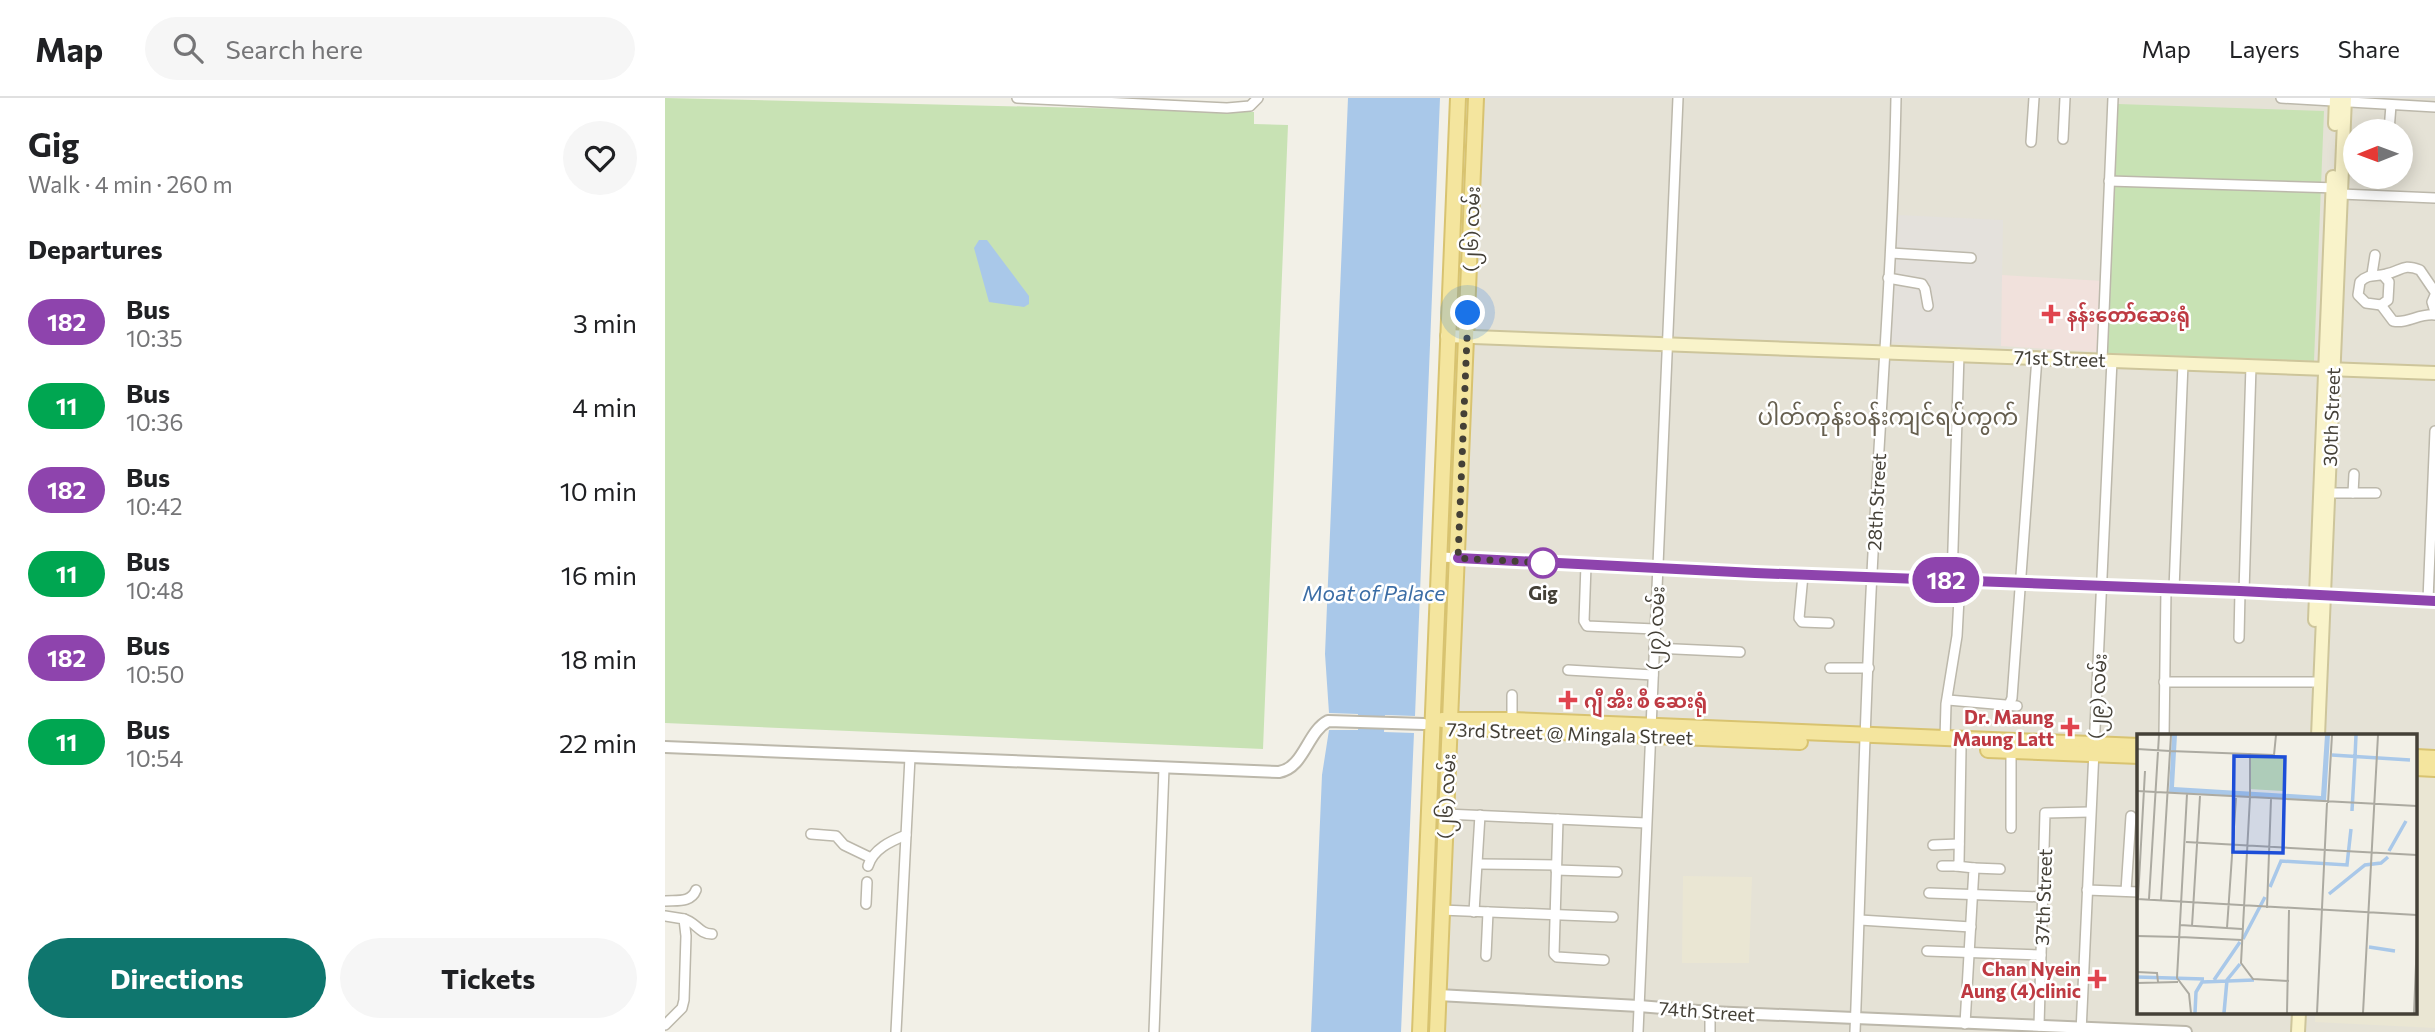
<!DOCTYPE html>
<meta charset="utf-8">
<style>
:root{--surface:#fff;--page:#f6f6f6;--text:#202124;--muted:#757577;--line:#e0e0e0;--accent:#0f766e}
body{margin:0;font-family:Commissioner,"Noto Sans Myanmar",sans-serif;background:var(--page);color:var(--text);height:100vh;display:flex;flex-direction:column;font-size:26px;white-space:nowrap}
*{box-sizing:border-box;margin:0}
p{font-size:23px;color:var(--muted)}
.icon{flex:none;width:38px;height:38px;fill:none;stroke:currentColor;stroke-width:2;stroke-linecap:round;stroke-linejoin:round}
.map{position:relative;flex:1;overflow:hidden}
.side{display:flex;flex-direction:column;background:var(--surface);width:665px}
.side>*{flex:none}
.badge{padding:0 14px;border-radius:23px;font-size:24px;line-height:46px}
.needle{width:46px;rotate:269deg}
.buttons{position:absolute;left:1678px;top:21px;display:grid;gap:14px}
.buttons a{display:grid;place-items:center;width:70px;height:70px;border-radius:50%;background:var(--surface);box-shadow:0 4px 18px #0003;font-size:35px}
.you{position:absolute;width:35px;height:35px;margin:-18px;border:5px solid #fff;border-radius:50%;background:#1a73e8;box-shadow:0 0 0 10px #1a73e833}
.map>.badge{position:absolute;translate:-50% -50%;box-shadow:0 0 0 4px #fff}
h2{padding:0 28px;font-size:26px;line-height:63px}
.round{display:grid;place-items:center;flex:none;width:74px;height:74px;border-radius:37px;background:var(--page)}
.headline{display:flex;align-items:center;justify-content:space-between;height:119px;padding:0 28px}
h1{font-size:33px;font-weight:700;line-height:52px}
.primary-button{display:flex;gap:14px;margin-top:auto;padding:14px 28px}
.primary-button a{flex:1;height:80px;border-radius:42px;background:var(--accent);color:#fff;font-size:28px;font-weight:700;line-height:80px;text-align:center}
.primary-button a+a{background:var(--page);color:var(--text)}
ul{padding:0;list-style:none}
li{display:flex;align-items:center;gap:21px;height:84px;padding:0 28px}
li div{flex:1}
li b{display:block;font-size:26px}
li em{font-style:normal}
li .badge{min-width:77px;font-weight:700;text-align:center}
header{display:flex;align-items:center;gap:42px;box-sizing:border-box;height:98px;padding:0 35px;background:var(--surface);border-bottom:2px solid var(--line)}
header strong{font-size:33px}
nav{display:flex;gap:38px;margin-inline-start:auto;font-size:24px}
.search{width:490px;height:63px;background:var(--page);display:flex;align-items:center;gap:18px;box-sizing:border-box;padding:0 24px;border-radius:38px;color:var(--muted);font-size:26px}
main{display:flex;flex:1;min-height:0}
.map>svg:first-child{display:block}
</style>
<header>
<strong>Map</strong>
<div class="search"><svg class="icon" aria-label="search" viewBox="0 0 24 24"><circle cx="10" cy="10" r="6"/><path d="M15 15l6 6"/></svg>Search here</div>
<nav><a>Map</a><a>Layers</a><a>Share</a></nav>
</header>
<main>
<section class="side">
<div class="headline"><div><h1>Gig</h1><p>Walk · 4 min · 260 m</p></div><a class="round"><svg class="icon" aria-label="heart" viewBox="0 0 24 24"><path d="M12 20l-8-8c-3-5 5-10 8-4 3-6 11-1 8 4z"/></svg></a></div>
<h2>Departures</h2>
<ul>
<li><span class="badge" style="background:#8e44ad;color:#fff">182</span><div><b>Bus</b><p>10:35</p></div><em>3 min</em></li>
<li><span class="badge" style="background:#00a651;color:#fff">11</span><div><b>Bus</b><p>10:36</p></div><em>4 min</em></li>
<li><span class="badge" style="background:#8e44ad;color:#fff">182</span><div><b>Bus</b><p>10:42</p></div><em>10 min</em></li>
<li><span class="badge" style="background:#00a651;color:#fff">11</span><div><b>Bus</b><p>10:48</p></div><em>16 min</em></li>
<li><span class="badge" style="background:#8e44ad;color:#fff">182</span><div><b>Bus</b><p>10:50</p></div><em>18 min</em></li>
<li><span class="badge" style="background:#00a651;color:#fff">11</span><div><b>Bus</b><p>10:54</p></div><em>22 min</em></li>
</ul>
<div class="primary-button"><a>Directions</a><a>Tickets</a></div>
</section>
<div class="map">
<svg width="1770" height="934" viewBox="0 0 1770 934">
<rect width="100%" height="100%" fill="#f2f0e7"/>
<path fill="#e5e2d6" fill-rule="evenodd" d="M799,0H1770V934H763ZM1690,33H1736V79H1690ZM1474,638H1751V915H1474Z"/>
<path fill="#e4e1dc" d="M1232,117L1338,122L1336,248L1226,244Z"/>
<g fill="#eae6d3">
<path d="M1751,677L1770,678V930L1650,924V915H1751Z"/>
<path d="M1018,778L1087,779L1084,865H1017Z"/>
</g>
<path fill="#f1e1dc" d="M1337,177L1438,183L1434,254L1336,248Z"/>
<g fill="#c8e2b4">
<path d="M0,0L589,14V26L623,27L598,651L0,625Z"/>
<path d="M1453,6L1659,13L1649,263L1440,255Z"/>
</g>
<g fill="#a9c8e9">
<path d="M683,0H775L750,618L720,617L719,634L749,635L736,934H646L657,677L664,632H693V616L664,615L660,556Z"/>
<path d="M314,142H322L364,198V206L359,209L324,204L309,150Z"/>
</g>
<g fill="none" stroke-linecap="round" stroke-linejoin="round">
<defs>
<g id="minor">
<path d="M352,0L562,10L585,8L593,0"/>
<path d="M1616,0L1770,9"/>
<path d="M1724,33L1726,7"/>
<path d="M1398,41L1400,0"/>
<path d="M1366,44L1369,0"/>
<path d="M1444,83L1673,90"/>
<path d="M1676,96L1770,100"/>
<path d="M1226,155L1306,160"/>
<path d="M1707,176L1710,157"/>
<path d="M1718,177L1724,184L1723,202L1716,207L1701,205L1693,197L1695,184C1704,175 1710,179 1721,176C1737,173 1737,165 1755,172L1770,194"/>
<path d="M1223,180L1257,186L1260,191L1263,208"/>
<path d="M1770,197L1767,204L1770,214"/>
<path d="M1716,207L1728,223C1743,226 1754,215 1770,217"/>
<path d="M1437,262L1448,0"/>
<path d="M1663,395H1711"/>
<path d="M1688,395L1689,376"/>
<path d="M776,459L1090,475L1575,493L1770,503"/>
<path d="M921,467L919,523L922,528L990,531"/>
<path d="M1138,477L1134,520L1137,524L1164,525"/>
<path d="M1287,482L1294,256"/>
<path d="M1509,491L1518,265"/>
<path d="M1579,494L1586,268"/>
<path d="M1763,502L1770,333"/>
<path d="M1574,540L1575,493"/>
<path d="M989,550L1075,554"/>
<path d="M1165,570H1204"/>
<path d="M903,572L988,577"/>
<path d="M1499,584H1649"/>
<path d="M1283,602L1352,608"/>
<path d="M1343,609L1347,600L1372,259"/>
<path d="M847,622V597"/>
<path d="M1499,638L1501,491"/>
<path d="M1280,641L1281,606L1292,538L1295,482"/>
<path d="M780,716L981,725"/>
<path d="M893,721L889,856L892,859L939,862"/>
<path d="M1346,730V654"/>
<path d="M146,736L171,738L179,747L206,760"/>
<path d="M1268,747L1294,746"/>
<path d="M813,766L891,767"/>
<path d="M203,768C208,751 226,743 241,737"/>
<path d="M1277,768H1291L1294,765L1296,651"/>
<path d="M1291,768L1309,770L1300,926"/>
<path d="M1309,770L1335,771"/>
<path d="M891,772L952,774"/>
<path d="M1422,792L1474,794"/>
<path d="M1461,793L1466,718"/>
<path d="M1264,795L1378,799"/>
<path d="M0,803C12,802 26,805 31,792"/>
<path d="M201,806L202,784"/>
<path d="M776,812L948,819"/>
<path d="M809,814L815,717"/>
<path d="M0,818L19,821L21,838L19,902L17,910L0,927"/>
<path d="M19,821C31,824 34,836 47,836"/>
<path d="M1195,822L1306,829"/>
<path d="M1262,853L1376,857"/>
<path d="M821,858L823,814"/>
<path d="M1045,914V934"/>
<path d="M1374,928L1380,715L1425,714"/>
<path d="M231,934L245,659"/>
<path d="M489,934L499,670"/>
<path d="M973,934L1013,0"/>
<path d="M1190,934C1196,781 1199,628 1207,475C1215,316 1228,158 1231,0"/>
<path d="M1416,934L1447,262"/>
</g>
<g id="tertiary">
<path d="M0,649L614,674C639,670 642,634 663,623L759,626"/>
<path d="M773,897L974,908L1045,914L1521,934"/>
</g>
<g id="secondary">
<path d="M1670,26L1671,0"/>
<path d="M782,238L1770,275"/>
<path d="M1650,522L1668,79"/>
<path d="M1653,638L1680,0"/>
<path d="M1633,934L1634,915"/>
</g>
<g id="primary">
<path d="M777,622H847L1474,648"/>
<path d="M823,631L1135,644"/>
<path d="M1323,652L1474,658"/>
<path d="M1751,659L1770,660"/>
<path d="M1751,670L1770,671"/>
<path d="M755,934L793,0"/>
<path d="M772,934L811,0"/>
</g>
</defs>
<use href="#minor" stroke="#bcb8ab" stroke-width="12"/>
<use href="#tertiary" stroke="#bcb8ab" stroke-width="14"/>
<use href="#secondary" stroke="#cdc59b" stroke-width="16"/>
<use href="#primary" stroke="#d8c370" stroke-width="18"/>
<use href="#minor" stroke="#fff" stroke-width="9"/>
<use href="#tertiary" stroke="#fff" stroke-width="10"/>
<use href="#secondary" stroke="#f9f3ca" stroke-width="12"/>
<use href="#primary" stroke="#f4e59e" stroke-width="14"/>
</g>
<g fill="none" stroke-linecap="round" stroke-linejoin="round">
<defs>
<path id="line" d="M793,460L1090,475L1575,493L1770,503"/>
</defs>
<use href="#line" stroke="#fff" stroke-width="16"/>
<use href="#line" stroke="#8e44ad" stroke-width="10"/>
<path stroke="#444037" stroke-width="7" stroke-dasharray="0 12.6" d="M803,215L793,460L878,465"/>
</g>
<g fill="#e0444e" stroke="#fff" stroke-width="2.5">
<path d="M1382.5 205.5h7v7h7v7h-7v7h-7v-7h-7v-7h7z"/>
<path d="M899.5 591.5h7v7h7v7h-7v7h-7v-7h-7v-7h7z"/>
<path d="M1401.5 618.5h7v7h7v7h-7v7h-7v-7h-7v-7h7z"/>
<path d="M1428.5 870.5h7v7h7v7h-7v7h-7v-7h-7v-7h7z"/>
</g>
<circle fill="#fff" stroke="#8e44ad" stroke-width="3.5" cx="878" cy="465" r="14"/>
<g text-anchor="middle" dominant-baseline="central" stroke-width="5" stroke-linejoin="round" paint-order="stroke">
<g font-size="19" fill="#444037" stroke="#fff">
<text transform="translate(806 131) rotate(-88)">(၂၆) လမ်း</text>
<text transform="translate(1395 260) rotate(2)">71st Street</text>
<text transform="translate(1666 319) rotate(-88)">30th Street</text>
<text transform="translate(1211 404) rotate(-87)">28th Street</text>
<text transform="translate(990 530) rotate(-87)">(၂၇) လမ်း</text>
<text transform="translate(1432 598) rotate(-87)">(၂၉) လမ်း</text>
<text transform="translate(905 635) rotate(2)">73rd Street @ Mingala Street</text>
<text transform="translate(781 698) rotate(-87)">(၂၆) လမ်း</text>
<text transform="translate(1378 799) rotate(-88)">37th Street</text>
<text transform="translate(1042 913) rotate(4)">74th Street</text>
</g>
<g font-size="19" font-weight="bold" fill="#be3a42" stroke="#fff" text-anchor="start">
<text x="1402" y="216">နန်းတော်ဆေးရုံ</text>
<text x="919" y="602">ဂျီ အီး စီ ဆေးရုံ</text>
<text x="1389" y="618" text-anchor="end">Dr. Maung<tspan x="1389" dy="22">Maung Latt</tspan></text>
<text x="1416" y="870" text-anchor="end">Chan Nyein<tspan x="1416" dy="22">Aung (4)clinic</tspan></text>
</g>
<g font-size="19" font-weight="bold" fill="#444037" stroke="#fff">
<text x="878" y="494">Gig</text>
</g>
<g font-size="21" font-style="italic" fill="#3b6da5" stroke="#fff">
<text x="709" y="494">Moat of Palace</text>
</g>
<g font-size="23" fill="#665f4f" stroke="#fff">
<text x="1223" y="318">ပါတ်ကုန်းဝန်းကျင်ရပ်ကွက်</text>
</g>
</g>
<g transform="translate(1472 636)">
<rect width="280" height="280" fill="#f2f0e7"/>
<path d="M114,20L148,22L146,57L112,55Z" fill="#c8e2b4"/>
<path d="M35,1H40L37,53L184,62L188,1H193L189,67L32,58Z" fill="#a9c8e9"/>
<path fill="none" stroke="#a9c8e9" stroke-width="3.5" d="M195,21L273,26M218,23L219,1M215,77L218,23M252,117L269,87M133,153L144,127L210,131L214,95M192,160L228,131L244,129L251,123M106,205L128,163M232,213L258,217M0,243L67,245M77,246L103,208M58,279L59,258L65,248L117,246M87,279L90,246L103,230"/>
<path fill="none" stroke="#acaaa1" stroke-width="2" d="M0,15L33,17M33,17L137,21L139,1M113,19V63M0,57L280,72M50,60L40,244L52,260L54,279M113,63L104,229L116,245L152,247M191,69L195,1M49,108L280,121M0,165L280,181M1,165L8,37M12,165L22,1M24,166L34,1M130,174L134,65M43,191L105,195M55,192L63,62M90,194L99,64M0,202L43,203M43,203L105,206M0,238L20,239L21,248M0,249L41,248M150,279L152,176M180,279L190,69M226,279L241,1M277,279L280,206"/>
<path fill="#1d4ed8" fill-opacity="0.15" stroke="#1d4ed8" stroke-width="3.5" d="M97,22L148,23L146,119L96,118Z"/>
<rect width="280" height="280" fill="none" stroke="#444037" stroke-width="3.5"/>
</g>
</svg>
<div class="buttons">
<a><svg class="needle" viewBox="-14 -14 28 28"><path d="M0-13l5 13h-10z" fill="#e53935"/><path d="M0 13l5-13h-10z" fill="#757577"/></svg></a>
</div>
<div class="you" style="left:803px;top:215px"></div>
<b class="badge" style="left:1281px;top:482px;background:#8e44ad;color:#fff">182</b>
</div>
</main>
